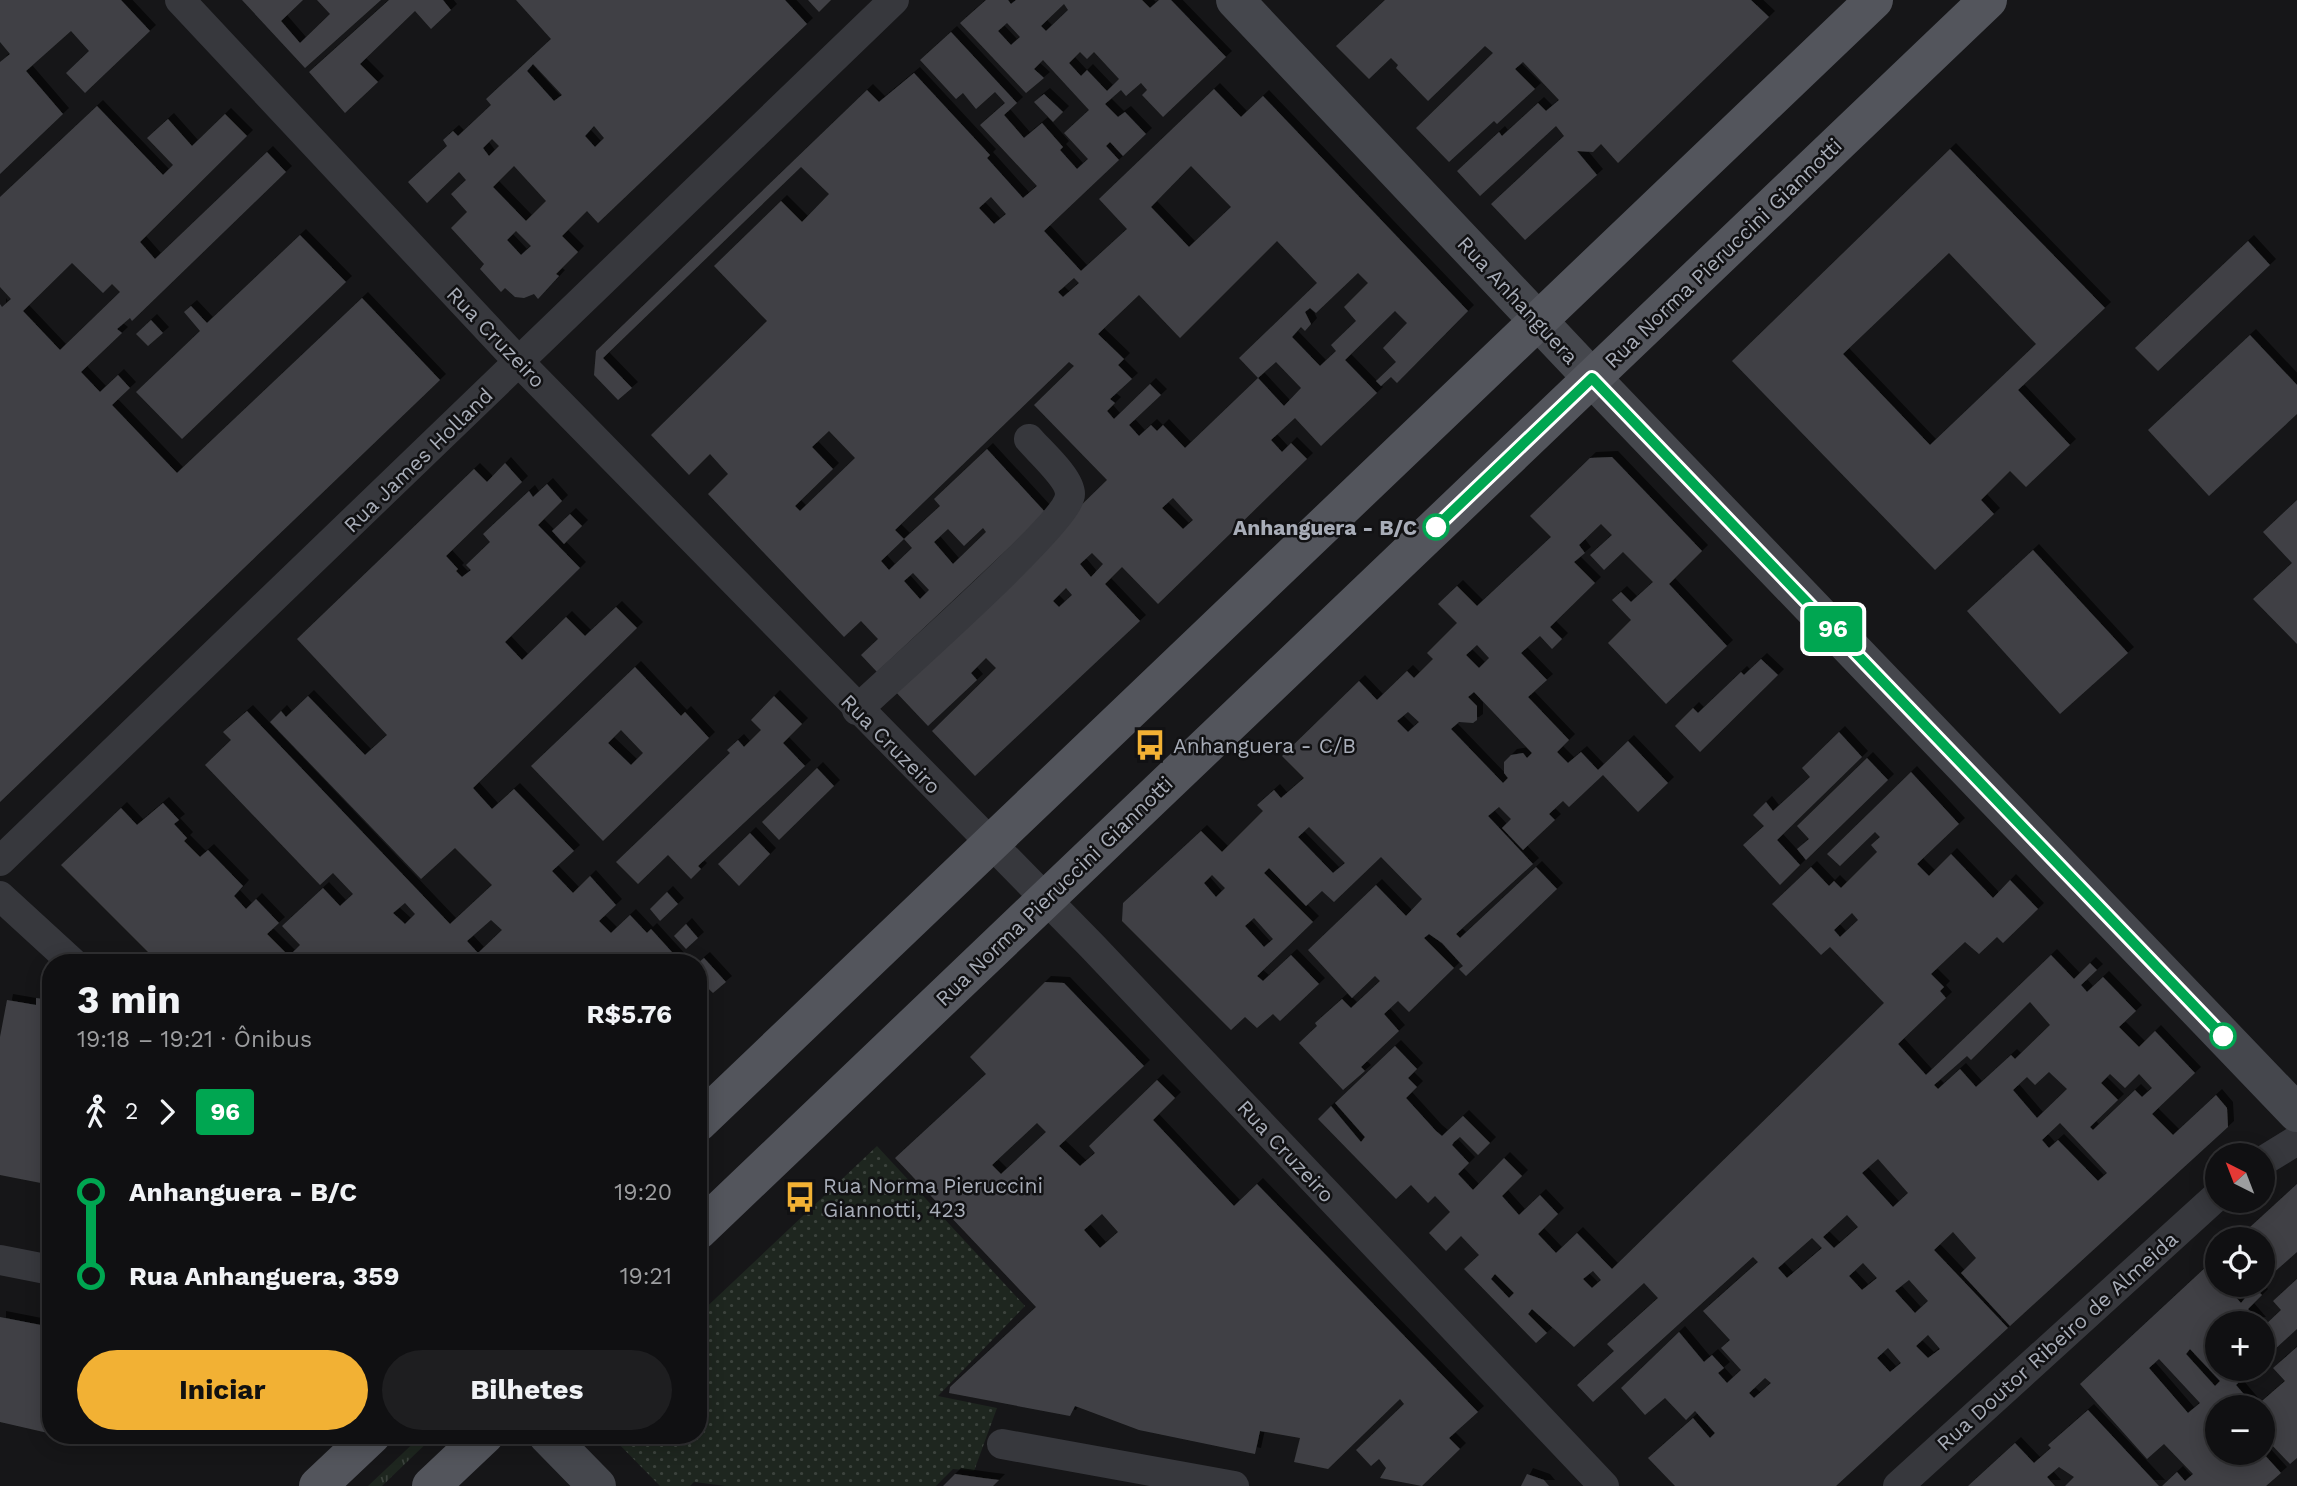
<!DOCTYPE html>
<html lang="pt">
<meta charset="utf-8">
<style>
:root{--surface:#101012;--page:#1e1e20;--text:#f1f3f6;--muted:#9c9d9f;--line:#303032;--accent:#f2b134}
body{margin:0;font-family:"Work Sans",sans-serif;background:var(--page);color:var(--text);height:100vh;display:flex;flex-direction:column;font-size:26px;white-space:nowrap}
*{box-sizing:border-box;margin:0}
p{font-size:23px;color:var(--muted)}
.icon{flex:none;width:38px;height:38px;fill:none;stroke:currentColor;stroke-width:2;stroke-linecap:round;stroke-linejoin:round}
.map{position:relative;flex:1;overflow:hidden}
.drawer{position:absolute;left:42px;top:954px;width:665px;height:490px;display:flex;flex-direction:column;background:var(--surface);border-radius:28px;box-shadow:0 4px 18px #0003,0 0 0 2px var(--line)}
.drawer>*{flex:none}
.badge{padding:0 14px;border-radius:5px;font-size:24px;line-height:46px}
.needle{width:46px;rotate:318deg}
.buttons{position:absolute;left:2205px;top:1143px;display:grid;gap:14px}
.buttons a{display:grid;place-items:center;width:70px;height:70px;border-radius:50%;background:var(--surface);box-shadow:0 4px 18px #0003,0 0 0 2px var(--line);font-size:35px}
.map>.badge{position:absolute;translate:-50% -50%;box-shadow:0 0 0 4px #fff}
.legs{display:flex;align-items:center;gap:10px;height:77px;padding:0 35px;font-size:23px}
.legs p{margin-inline-start:auto}
.headline{display:flex;align-items:center;justify-content:space-between;height:119px;padding:0 35px}
h1{font-size:38px;font-weight:700;line-height:52px}
.action{display:flex;gap:14px;margin-top:auto;padding:14px 35px}
.action a{flex:1;height:80px;border-radius:42px;background:var(--accent);color:#111;font-size:28px;font-weight:700;line-height:80px;text-align:center}
.action a+a{background:var(--page);color:var(--text)}
ul{padding:0 35px;list-style:none}
li{display:flex;align-items:center;gap:24px;height:84px;font-size:26px}
li i{display:grid;place-items:center;width:10px;height:100%;margin:0 9px;background:currentColor}
li i::after{content:'';width:18px;height:18px;margin:-9px;border:5px solid;border-radius:50%;background:var(--surface)}
li p{margin-inline-start:auto}
li:first-child i{background:linear-gradient(#0000 50%,currentColor 0)}
li:last-child i{background:linear-gradient(currentColor 50%,#0000 0)}
.map>svg:first-child{display:block}
</style>
<div class="map">
<svg width="2297" height="1486" viewBox="0 0 2297 1486">
<defs>
<pattern id="grass-tufts" width="24" height="20" patternUnits="userSpaceOnUse" patternTransform="scale(1.75)"><rect width="24" height="20" fill="#1e261f"/><path d="M3 7l-1-3M5 7V3M7 7l1-3M15 17l-1-3M17 17v-4M19 17l1-3" fill="none" stroke="#3c433d"/></pattern>
<pattern id="park-dots" width="8" height="8" patternUnits="userSpaceOnUse" patternTransform="scale(1.75)"><rect width="8" height="8" fill="#1e261f"/><path d="M2 2h.1M6 6h.1" fill="none" stroke="#3c433d" stroke-width="1.8" stroke-linecap="round"/></pattern>
<filter id="shadow"><feDropShadow dx="6" dy="-6" stdDeviation="0" flood-color="#0009"/></filter>
</defs>
<rect width="100%" height="100%" fill="#161618"/>
<path fill="url(#grass-tufts)" d="M422,1435H435L382,1486H368Z"/>
<path fill="url(#park-dots)" d="M877,1146L1025,1306L938,1396L997,1408L974,1471L953,1469L936,1486H726L694,1482L690,1486H660L610,1435H698V1315Z"/>
<g fill="#404145" fill-rule="evenodd" filter="url(#shadow)">
<path d="M0,0H121L150,31L85,93L66,73L89,51L71,31L26,71L63,114L0,174V62L10,54L0,42Z"/>
<path d="M242,0H303L281,21L300,43L330,14L317,0H381L305,68Z"/>
<path d="M389,0H443L451,10L431,29L415,11L360,64L378,82L345,113L309,72Z"/>
<path d="M516,0H785L807,24L598,223L587,211L562,236L578,252L556,274L559,276L538,299L534,294L524,298L515,297L505,288L501,292L480,269L484,264L451,228L467,212L451,194L466,180L459,172L427,203L408,182L447,146L443,140L453,131L458,136L491,105L486,99L551,39ZM533,64L562,95L554,101L527,71ZM594,126L604,138L595,147L585,136ZM492,139L499,146L489,156L483,148ZM514,166L546,201L526,221L493,187ZM516,231L531,246L521,255L507,240Z"/>
<path d="M808,0H831L819,12Z"/>
<path d="M986,0H1008L1011,4L1016,0H1142L1150,8L1159,0H1171L1226,57L1163,117L1142,95L1147,90L1141,83L1126,96L1121,90L1105,104L1118,117L1125,112L1146,134L1123,156L1110,142L1106,146L1119,160L1044,231L1081,271L1127,229L1099,199L1214,89L1241,117L1263,96L1468,311L1397,383L1391,377L1381,386L1376,381L1396,362L1383,348L1407,323L1395,311L1345,360L1377,393L1321,446L1295,418L1271,440L1282,452L1291,443L1307,459L1158,604L1122,567L1105,584L1140,621L975,776L932,731L996,668L986,658L971,673L977,680L928,726L893,689L1107,480L1034,405L1074,366L1069,362L895,530L904,539L881,561L889,570L912,548L904,539L940,506L934,499L987,449L1046,513L877,672L861,655L878,639L861,621L844,637L708,494L728,474L710,454L689,475L651,435L767,321L714,266L781,201L802,222L829,194L801,167L603,358L632,388L618,400L594,375L596,351L867,90L879,102L914,73L990,155L987,158L1023,198L1037,186L980,125L1005,103L995,92L976,109L963,93L956,99L920,60L951,32L1017,103L1004,115L1024,138L1042,123L1063,147L1060,150L1077,169L1088,159L1064,133L1089,110L1043,60L1034,69L1044,78L1026,93L960,23ZM1064,4L1068,10L1046,31L1041,26ZM1007,23L1020,37L1011,45L998,31ZM1080,52L1087,59L1094,52L1119,79L1107,91L1087,70L1081,76L1069,63ZM1191,166L1231,207L1189,247L1151,207ZM991,197L1006,214L994,224L979,208ZM1277,241L1317,283L1239,358L1258,378L1185,448L1163,425L1157,431L1151,425L1139,436L1129,425L1161,395L1150,384L1114,419L1107,411L1115,403L1110,399L1132,379L1118,365L1124,359L1098,334L1139,295L1180,338ZM1358,273L1368,283L1344,307L1356,321L1331,345L1336,351L1320,366L1292,337L1301,327L1305,331L1311,324L1305,312L1310,308L1316,313ZM1074,278L1079,283L1063,297L1058,292ZM1276,362L1301,388L1284,406L1258,378ZM829,431L855,458L800,511L795,506L833,469L812,447ZM1173,498L1193,520L1183,529L1162,508ZM983,528L986,532L953,564L934,542L948,529L964,546ZM1092,553L1103,564L1091,577L1080,564ZM913,573L929,590L920,599L904,581ZM1066,588L1072,595L1059,607L1053,601Z"/>
<path d="M1385,0H1751L1769,17L1618,163L1601,144L1593,152L1577,151L1597,175L1525,240L1491,204L1564,136L1556,126L1480,196L1457,171L1499,132L1502,136L1538,103L1546,111L1559,100L1523,62L1515,69L1535,89L1497,124L1494,121L1449,162L1416,128L1493,53L1485,46L1428,101L1396,68L1398,65L1391,58L1369,79L1336,46Z"/>
<path d="M1044,94L1063,112L1053,122L1034,102Z"/>
<path d="M97,106L163,175L173,165L147,138L168,119L192,146L225,114L247,136L140,242L155,259L267,152L286,172L132,321L130,318L117,329L122,333L81,372L100,392L118,375L130,388L112,405L177,473L362,298L440,380L0,802V304L2,307L11,299L0,287V197ZM72,263L103,293L112,284L120,292L60,350L23,311Z"/>
<path d="M1950,149L2105,308L2018,390L2070,445L2026,487L2010,471L1981,500L1994,514L1935,570L1732,361ZM1949,253L2036,344L1930,445L1843,354Z"/>
<path d="M300,235L346,282L182,439L136,392L200,331L184,312L191,306L207,323Z"/>
<path d="M2248,241L2270,265L2158,371L2135,348Z"/>
<path d="M151,320L163,333L148,346L136,334Z"/>
<path d="M2250,335L2297,385V414L2209,496L2148,430Z"/>
<path d="M1612,457L1702,551L1669,584L1727,646L1666,704L1608,643L1631,620L1612,600L1621,592L1631,602L1653,582L1623,552L1604,570L1590,555L1612,535L1601,524L1579,545L1585,553L1574,562L1595,583L1550,627L1562,639L1552,649L1540,636L1521,653L1547,680L1528,697L1569,740L1557,752L1568,763L1581,752L1598,770L1628,741L1668,783L1638,812L1603,775L1569,807L1563,801L1549,814L1555,820L1523,850L1502,828L1511,819L1499,807L1488,816L1533,864L1456,934L1460,938L1536,867L1557,889L1466,976L1459,969L1463,966L1442,943L1429,934L1424,938L1454,968L1409,1012L1398,1001L1384,1014L1399,1031L1361,1067L1365,1071L1343,1090L1299,1043L1317,1026L1315,1023L1342,999L1351,1008L1380,981L1375,976L1352,998L1308,950L1376,885L1406,916L1422,899L1381,857L1334,902L1322,891L1306,906L1269,868L1264,873L1313,922L1257,976L1263,981L1291,955L1319,984L1280,1021L1273,1014L1257,1028L1245,1017L1231,1030L1122,921L1123,903L1201,831L1222,852L1263,811L1257,805L1274,790L1281,798L1304,778L1282,756L1359,681L1377,700L1407,671L1414,678L1433,659L1427,653L1457,623L1438,604L1457,586L1477,606L1551,537L1530,516L1590,458ZM1477,645L1489,658L1479,668L1466,655ZM1474,692L1532,753L1527,758L1523,753L1511,755L1504,762V773L1508,778L1503,783L1451,729L1459,722L1473,723L1477,720V706L1468,697ZM1408,712L1419,722L1408,732L1397,721ZM1309,827L1345,863L1333,873L1298,837ZM1212,875L1225,888L1216,897L1204,883ZM1254,918L1273,939L1264,947L1245,926Z"/>
<path d="M505,463L522,482L446,556L458,569L456,571L462,577L471,570L466,565L490,542L483,534L529,491L533,497L547,484L562,501L538,525L580,568L505,642L522,660L566,617L585,636L616,607L637,628L473,788L492,809L514,789L574,851L552,871L573,893L590,876L616,905L599,921L611,933L630,915L647,933L651,929L681,962H158L61,865L121,808L137,825L163,803L179,820L174,824L187,838L184,841L200,857L208,850L243,886L234,896L246,909L256,899L279,923L267,934L289,956L300,945L282,926L323,888L340,906L353,894L333,873L320,885L205,765L231,740L223,732L247,711L450,924L492,885L455,848L421,879L270,722L281,711L286,717L308,696L365,755L387,735L297,639L474,469L487,482ZM405,903L415,914L405,924L393,913ZM491,920L502,930L478,953L467,941Z"/>
<path d="M2297,500V644L2253,599L2292,563L2263,532Z"/>
<path d="M570,514L582,526L564,544L552,531Z"/>
<path d="M2033,550L2128,653L2060,714L1967,611Z"/>
<path d="M1761,659L1778,675L1700,752L1675,726L1693,708L1698,713L1741,672L1744,675Z"/>
<path d="M635,667L681,716L685,712L709,738L603,841L531,766ZM621,730L643,753L631,765L608,743Z"/>
<path d="M774,696L802,724L783,743L805,766L698,866L701,869L691,879L668,855L638,884L616,862L730,753L727,750L738,740L744,747L761,730L751,720Z"/>
<path d="M1839,732L1862,757L1777,840L1800,865L1780,885L1743,845L1764,826L1753,815L1766,802L1773,811L1810,777L1802,768Z"/>
<path d="M1867,758L1888,780L1806,860L1797,849L1809,839L1797,826Z"/>
<path d="M817,768L834,786L779,840L762,822Z"/>
<path d="M1911,772L1959,824L1917,864L1929,876L1951,854L1993,898L2010,880L2038,909L2003,943L1997,937L1979,954L1965,942L1931,974L1944,987L1940,991L1946,998L1898,1044L1926,1075L2051,955L2074,979L2090,963L2097,970L2081,985L2087,992L2103,977L2136,1011L2119,1027L2139,1047L2155,1031L2195,1073L2152,1114L2173,1135L2216,1095L2227,1108L2228,1127L2010,1326L1961,1273L1976,1258L1953,1232L1934,1250L2008,1328L1836,1486H1675L1648,1458L1693,1418L1710,1438L1715,1433L1695,1411L1686,1420L1665,1398L1645,1415L1621,1388L1679,1332L1704,1362L1712,1355L1724,1368L1718,1373L1727,1383L1741,1370L1721,1348L1730,1340L1703,1311L1758,1262L1753,1257L1593,1402L1577,1385L1614,1351L1607,1344L1658,1298L1644,1283L1574,1347L1532,1309L1528,1314L1547,1333L1536,1343L1464,1269L1479,1255L1461,1236L1446,1251L1429,1233L1450,1212L1435,1196L1428,1203L1411,1185L1396,1199L1318,1119L1331,1106L1361,1142L1365,1137L1335,1103L1395,1046L1417,1069L1408,1078L1417,1087L1406,1098L1436,1131L1442,1136L1463,1116L1490,1143L1478,1155L1460,1137L1454,1142L1452,1145L1469,1163L1458,1174L1473,1190L1504,1158L1522,1176L1502,1196L1519,1215L1540,1195L1558,1214L1538,1234L1556,1253L1577,1233L1612,1269L1884,1003L1830,947L1821,955L1772,904L1811,867L1829,886L1834,881L1841,888L1877,852L1871,845L1880,837L1875,832L1840,866L1827,854ZM1852,913L1858,920L1840,937L1834,930ZM2030,1002L2050,1025L2015,1059L2011,1055L1976,1087L1960,1069L1938,1089L1934,1085L1967,1056L1971,1060ZM2049,1072L2067,1089L2037,1118L2013,1090L2027,1077L2035,1085ZM2110,1074L2125,1088L2139,1074L2152,1088L2142,1097L2135,1090L2093,1130L2090,1127L2118,1100L2101,1083ZM2060,1123L2107,1173L2098,1181L2058,1140L2049,1148L2042,1140ZM1878,1159L1908,1193L1893,1207L1862,1173ZM1847,1215L1858,1227L1834,1248L1823,1237ZM1812,1238L1822,1248L1787,1278L1778,1268ZM1863,1263L1877,1278L1862,1290L1849,1276ZM1593,1271L1601,1280L1592,1288L1583,1279ZM1495,1274L1514,1293L1509,1298L1491,1279ZM1909,1280L1928,1301L1915,1313L1895,1291ZM1928,1335L1940,1349L1928,1358L1916,1346ZM1888,1348L1901,1363L1890,1372L1877,1358ZM1765,1378L1771,1383L1754,1398L1749,1393Z"/>
<path d="M750,833L770,854L739,886L718,864Z"/>
<path d="M667,892L678,904L660,921L650,909Z"/>
<path d="M686,924L698,938L686,949L674,936Z"/>
<path d="M704,958L726,982L713,993L698,979V963Z"/>
<path d="M1045,982L1064,983L1144,1066L1059,1146L1080,1166L1095,1153L1089,1146L1157,1080L1175,1098L1153,1120L1234,1206L1257,1184L1478,1412L1449,1438L1460,1449L1422,1486L1380,1478L1386,1468L1379,1459L1371,1466L1356,1450L1404,1404L1400,1399L1328,1469L1294,1462L1300,1438L1260,1431L1255,1454L1139,1430L1075,1406L1070,1416L949,1393L950,1387L1036,1307L895,1158L986,1074L970,1057ZM1037,1123L1046,1132L1001,1174L992,1165ZM1102,1214L1118,1232L1100,1248L1084,1230Z"/>
<path d="M36,998L51,1000V1185L0,1175V1037L7,1000L36,1005Z"/>
<path d="M2297,1184V1252L2263,1282V1239H2237Z"/>
<path d="M2207,1266L2217,1277V1284H2224L2241,1303L2254,1287L2262,1295L2248,1309L2260,1323H2217V1368H2254L2236,1385L2255,1407L2285,1381L2273,1368L2297,1347V1458L2290,1464L2269,1442L2263,1447V1407H2217V1452H2262L2281,1473L2266,1486H2162L2177,1472L2185,1481L2193,1474L2164,1444L2147,1459L2080,1384ZM2190,1349L2220,1381L2215,1386L2186,1354ZM2159,1359L2200,1403L2188,1413L2149,1368Z"/>
<path d="M2297,1279V1329L2263,1360V1327L2281,1310L2273,1301Z"/>
<path d="M0,1317L51,1327L48,1433L0,1422Z"/>
<path d="M2088,1410L2159,1486H2065L2074,1477L2059,1467L2047,1477L2055,1486H1968L2015,1443L2034,1463L2051,1448L2048,1445Z"/>
<path d="M955,1474L983,1478L999,1480L993,1486H943Z"/>
<path d="M1527,1474L1544,1480L1549,1486H1521Z"/>
</g>
<g fill="none" stroke-linecap="round" stroke-linejoin="round">
<g stroke="#37383d" stroke-width="30">
<path d="M180,0L519,362L1092,946L1604,1486"/>
<path d="M857,710C887,681 1070,521 1070,494C1070,478 1039,451 1029,439"/>
<path d="M0,861L894,0"/>
<path d="M0,896L72,962"/>
<path d="M2263,1161L2297,1140"/>
<path d="M0,1260L51,1270"/>
<path d="M1002,1444L1234,1486"/>
<path d="M1898,1486L2217,1196"/>
</g>
<g stroke="#45474d" stroke-width="38">
<path d="M1235,0L1592,378L2297,1113"/>
<path d="M547,1435L597,1486"/>
</g>
<g stroke="#53555c" stroke-width="38">
<path d="M698,1123L1874,0"/>
<path d="M698,1231L1988,0"/>
<path d="M318,1486L372,1435"/>
<path d="M431,1486L485,1435"/>
</g>
</g>
<g fill="none" stroke-linecap="round" stroke-linejoin="round">
<defs>
<path id="line-1" d="M1436,527L1592,378L2223,1036"/>
</defs>
<use href="#line-1" stroke="#fff" stroke-width="16"/>
<use href="#line-1" stroke="#00a651" stroke-width="10"/>
</g>
<defs>
<symbol id="bus-bare" viewBox="-9 -9 18 18"><path d="M-5-6H5V4H4V6H2V4H-2V6H-4V4H-5ZM-3.5-4V0h7V-4ZM-3.5 1.2v1.5H-2V1.2ZM2 1.2v1.5H3.5V1.2Z" fill="#f2b134" stroke="#111113" stroke-width="2.5" paint-order="stroke"/></symbol>
</defs>
<g fill-rule="evenodd">
<use href="#bus-bare" x="1128" y="723" width="44" height="44"/>
<use href="#bus-bare" x="778" y="1175" width="44" height="44"/>
</g>
<g fill="#fff" stroke="#00a651" stroke-width="3.5">
<circle cx="1436" cy="527" r="12"/>
<circle cx="2223" cy="1036" r="12"/>
</g>
<g text-anchor="middle" dominant-baseline="central" stroke-width="5" stroke-linejoin="round" paint-order="stroke">
<g font-size="21" fill="#a8adb8" stroke="#111113">
<text transform="translate(1723 253) rotate(-44)">Rua Norma Pieruccini Giannotti</text>
<text transform="translate(1518 300) rotate(47)">Rua Anhanguera</text>
<text transform="translate(496 337) rotate(46)">Rua Cruzeiro</text>
<text transform="translate(418 460) rotate(-44)">Rua James Holland</text>
<text transform="translate(891 744) rotate(45)">Rua Cruzeiro</text>
<text transform="translate(1054 891) rotate(-44)">Rua Norma Pieruccini Giannotti</text>
<text transform="translate(1286 1151) rotate(47)">Rua Cruzeiro</text>
<text transform="translate(2057 1341) rotate(-42)">Rua Doutor Ribeiro de Almeida</text>
</g>
<g font-size="21" font-weight="bold" fill="#a8adb8" stroke="#111113" text-anchor="end">
<text x="1417" y="527">Anhanguera - B/C</text>
</g>
<g font-size="21" fill="#a8adb8" stroke="#111113" text-anchor="start">
<text x="1173" y="745">Anhanguera - C/B</text>
<text x="823" y="1185">Rua Norma Pieruccini<tspan x="823" dy="24">Giannotti, 423</tspan></text>
</g>
</g>
</svg>
<div class="buttons">
<a><svg class="needle" viewBox="-14 -14 28 28"><path d="M0-13l5 13h-10z" fill="#e53935"/><path d="M0 13l5-13h-10z" fill="#9c9d9f"/></svg></a>
<a><svg class="icon" aria-label="locate" viewBox="0 0 24 24"><circle cx="12" cy="12" r="6"/><path d="M12 2v4M12 18v4M2 12h4M18 12h4"/></svg></a>
<a>+</a>
<a>−</a>
</div>
<b class="badge" style="left:1833px;top:629px;background:#00a651;color:#fff">96</b>
<section class="drawer">
<div class="headline"><div><h1>3 min</h1><p>19:18 – 19:21 · Ônibus</p></div><b>R$5.76</b></div>
<div class="legs"><svg class="icon" aria-label="walk" viewBox="0 0 24 24"><circle cx="13" cy="4" r="2"/><path d="M13 8l-2 6 4 7M11 14l-3 7M7 12l3-4h3l4 4"/></svg>2<svg class="icon" aria-label="forward" viewBox="0 0 24 24"><path d="M9 5l7 7-7 7"/></svg><b class="badge" style="background:#00a651;color:#fff">96</b></div>
<ul>
<li><i style="color:#00a651"></i><b>Anhanguera - B/C</b><p>19:20</p></li>
<li><i style="color:#00a651"></i><b>Rua Anhanguera, 359</b><p>19:21</p></li>
</ul>
<div class="action"><a>Iniciar</a><a>Bilhetes</a></div>
</section>
</div>
